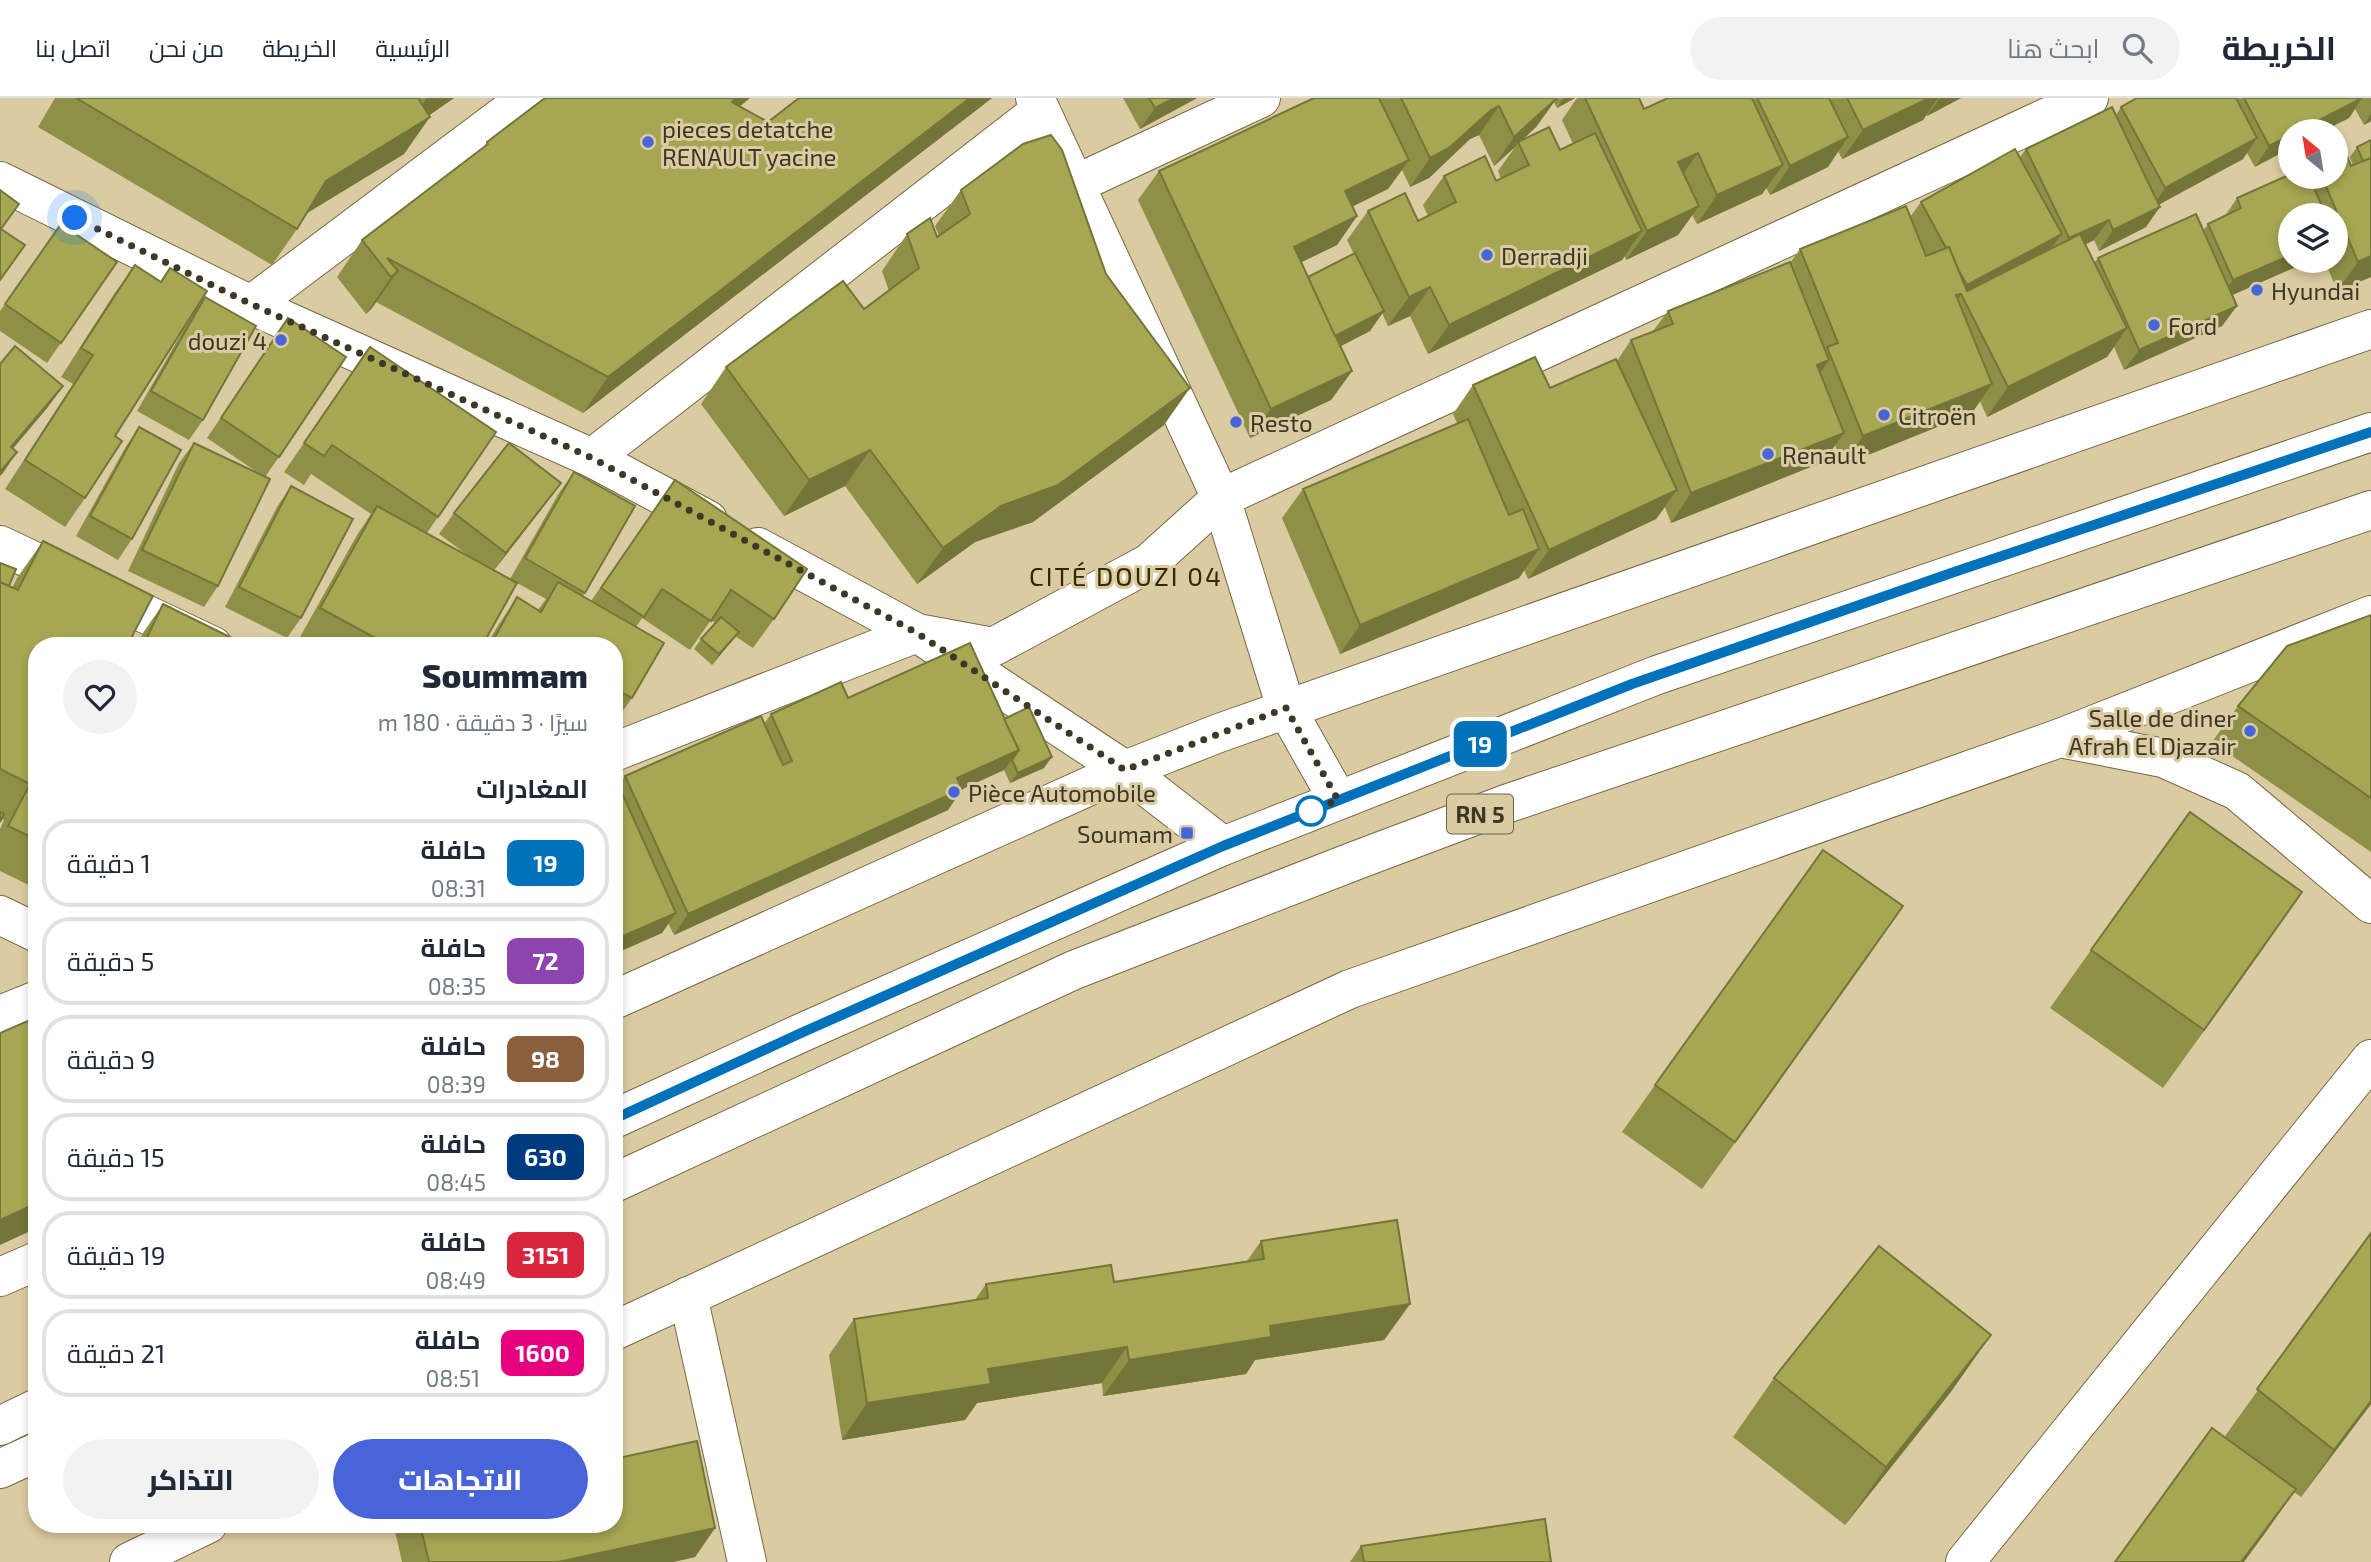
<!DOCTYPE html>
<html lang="ar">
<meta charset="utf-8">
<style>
:root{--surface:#fff;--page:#f2f2f3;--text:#1f2937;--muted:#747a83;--line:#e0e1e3;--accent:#4864d8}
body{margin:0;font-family:"Exo 2",Cairo,sans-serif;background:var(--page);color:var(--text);direction:rtl;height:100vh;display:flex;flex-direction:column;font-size:26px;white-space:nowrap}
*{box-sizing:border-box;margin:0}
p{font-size:23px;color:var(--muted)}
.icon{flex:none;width:38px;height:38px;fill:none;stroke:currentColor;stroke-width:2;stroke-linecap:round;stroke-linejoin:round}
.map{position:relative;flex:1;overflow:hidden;direction:ltr}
.sheet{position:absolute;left:28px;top:539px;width:595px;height:896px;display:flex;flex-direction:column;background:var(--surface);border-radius:28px;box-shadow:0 4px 10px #0003;direction:rtl}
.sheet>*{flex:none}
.badge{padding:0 14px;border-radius:10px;font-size:24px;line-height:46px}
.needle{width:46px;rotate:330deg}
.fabs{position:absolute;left:2278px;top:21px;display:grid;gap:14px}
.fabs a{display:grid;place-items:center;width:70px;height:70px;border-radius:50%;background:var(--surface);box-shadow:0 4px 10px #0003;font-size:35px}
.you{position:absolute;width:35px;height:35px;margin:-18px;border:5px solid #fff;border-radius:50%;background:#1a73e8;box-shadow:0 0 0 10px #1a73e833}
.map>.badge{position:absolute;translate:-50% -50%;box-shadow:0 0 0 4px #fff}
h2{padding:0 35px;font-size:26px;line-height:63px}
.round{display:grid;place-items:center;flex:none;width:74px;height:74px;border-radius:37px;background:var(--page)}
.overview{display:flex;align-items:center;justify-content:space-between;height:119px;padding:0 35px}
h1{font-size:33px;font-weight:800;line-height:52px}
.cta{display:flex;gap:14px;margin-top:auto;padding:14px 35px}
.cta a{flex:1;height:80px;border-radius:42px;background:var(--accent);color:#fff;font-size:28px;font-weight:800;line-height:80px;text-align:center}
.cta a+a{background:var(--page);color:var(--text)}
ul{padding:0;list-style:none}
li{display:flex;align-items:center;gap:21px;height:88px;margin:0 14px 10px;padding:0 21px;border:4px solid var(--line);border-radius:28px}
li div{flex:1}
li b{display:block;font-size:26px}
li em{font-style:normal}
li .badge{min-width:77px;font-weight:700;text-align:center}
header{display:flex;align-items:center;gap:42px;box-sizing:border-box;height:98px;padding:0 35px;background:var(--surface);border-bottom:2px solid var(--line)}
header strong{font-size:33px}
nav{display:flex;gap:38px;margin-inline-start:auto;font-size:24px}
.search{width:490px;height:63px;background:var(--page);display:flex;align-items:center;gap:18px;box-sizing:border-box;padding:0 24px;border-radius:38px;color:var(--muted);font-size:26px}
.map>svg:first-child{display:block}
</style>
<header>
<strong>الخريطة</strong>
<div class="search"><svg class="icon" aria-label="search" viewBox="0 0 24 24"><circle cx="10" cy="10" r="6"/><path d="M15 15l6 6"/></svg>ابحث هنا</div>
<nav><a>الرئيسية</a><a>الخريطة</a><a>من نحن</a><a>اتصل بنا</a></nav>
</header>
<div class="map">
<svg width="2371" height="1464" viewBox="0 0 2371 1464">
<rect width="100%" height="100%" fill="#dbcba2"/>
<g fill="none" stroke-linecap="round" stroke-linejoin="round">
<defs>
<g id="street">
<path d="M1035,0L1221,400L1286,610L1338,702"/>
<path d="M1076,86L1261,0"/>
<path d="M251,207L527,0"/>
<path d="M592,360L1040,13"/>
<path d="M0,447L213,548"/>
<path d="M2060,640L2371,517"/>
<path d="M614,654L917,535L993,549L1149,465L1221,400L2089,0"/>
<path d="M0,817L37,835"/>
<path d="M614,902L1125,672L1219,635L2371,231"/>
<path d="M0,917L37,902"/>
<path d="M0,1179L37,1163"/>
<path d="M688,1198L747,1464"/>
<path d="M614,1233L1350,891L2060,640L2163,660L2237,693L2371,806"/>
<path d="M129,1464L208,1426"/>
<path d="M1965,1464L2371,961"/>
</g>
<g id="secondary">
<path d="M0,83L251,207L592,360L708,422"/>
<path d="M758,449L917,535L1125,672L1223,748"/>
</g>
<g id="highway">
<path d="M614,1021L801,935L1223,748L1657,577L2371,334"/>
<path d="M614,1085L1074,872L1357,762L1506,706L2371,412"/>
<path d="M0,1328L37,1310"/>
<path d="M0,1371L37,1354"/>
</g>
</defs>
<use href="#street" stroke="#786943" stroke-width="40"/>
<use href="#secondary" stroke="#786943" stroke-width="40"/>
<use href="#highway" stroke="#786943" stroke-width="40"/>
<use href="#street" stroke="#fff" stroke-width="38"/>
<use href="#secondary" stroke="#fff" stroke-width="38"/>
<use href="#highway" stroke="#fff" stroke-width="38"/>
</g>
<g fill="#8f9047" fill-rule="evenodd">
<path d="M55,0H454L429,17L404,56L306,116L297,131L272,167L38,29Z"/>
<path d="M545,0H750L740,8L768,24L799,0H992L583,315L376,204L372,210L366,216L337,179L362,142L484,49L487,44Z"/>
<path d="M1123,0H1197L1140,31Z"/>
<path d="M1314,0H1575L1557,10L1554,4L1536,29L1522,42L1560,52L1573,46L1562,22L1577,0H1639L1644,11L1668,0H1961L1927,18L1926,17L1923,22L1842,61L1838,53L1828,69L1770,97L1766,90L1762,96L1697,126L1692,117L1678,137L1626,162L1625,158L1622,162L1428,256L1410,218L1388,228L1382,215L1370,233L1340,248L1352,273L1331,302L1250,340L1138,102L1159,73ZM1479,37L1494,68L1515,49L1498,73L1501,81L1496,83L1444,78L1423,107L1428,118L1418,123L1368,113L1347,142L1354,156L1308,179L1301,164L1337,147L1357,118L1353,108L1388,91L1402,72L1410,89L1429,80L1470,41Z"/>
<path d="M2137,0H2371V23L2364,27L2355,11L2349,20L2323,33H2291L2255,69L2247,55L2243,61L2159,106L2146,129L2099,153L2094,142L2085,147L2094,165L2098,160L2203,133L2208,126L2225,118L2237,100L2291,79H2336L2353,67L2350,59L2357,49L2371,42V179L2337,193L2325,163H2336V117H2291V163H2309L2232,197L2222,228L2124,272L2114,249L2107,259L1987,319L1980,303L1972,315L1843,367L1835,347L1823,364L1671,425L1665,409L1656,421L1528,481L1524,472L1519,480L1340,556L1282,420L1303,391L1457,325L1453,316L1473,287L1550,290L1617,263L1631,242L1653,233L1668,213L1790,165L1800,151L1910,119L1921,104L2020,59L2026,51L2116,17L2121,9Z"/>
<path d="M961,92L1106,176L1164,327L1033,424L975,444L917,486L845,388L784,418L701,306L726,269L864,211L889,193L882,173L907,136L937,139L939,138L935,128Z"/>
<path d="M61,126L117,164L47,265L0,233V213Z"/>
<path d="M135,167L160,184L170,170L194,214L205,199L203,322L189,342L137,313L188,224L115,338L85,400L65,429L5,391L73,286L61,279L114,196Z"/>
<path d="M274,241L279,359L265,379L218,488L204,509L128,473L179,365L194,345L264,379L207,340Z"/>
<path d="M370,249L496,334L427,435L471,460L439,436L454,415L561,385L546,405L494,472L482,548H316L300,539L357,437L371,416L311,376L304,387L284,374Z"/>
<path d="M139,329L132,441L118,462L76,438L125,350Z"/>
<path d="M574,374L585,495L583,498L591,503L675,382L774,521L753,550L735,538L712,567L694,551L701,541L715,525L711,522L690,552L642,520L636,529L632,600L614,625V548H486L497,529L517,499L538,512L546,501L510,481L559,395Z"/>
<path d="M291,388L301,520L287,540L225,509L277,409Z"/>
<path d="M43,443L37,548V791L0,773V731L4,722L2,721L0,724V465L9,488L12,490L17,480Z"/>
<path d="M163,506L248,548H137L143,535Z"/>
<path d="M2371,517V754L2212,644L2238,608Z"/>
<path d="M848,600L1004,621L1044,670L1010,685L1004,672L962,691L948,712L674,837L668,825L662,835L614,856V677L619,687L625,678L764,626L771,616Z"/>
<path d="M2302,794L2163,990L2050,910L2091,852Z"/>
<path d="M1871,855L1702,1091L1622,1034L1655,987Z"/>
<path d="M2371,1135V1306L2301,1399L2294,1394L2263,1438L2234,1346L2225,1338Z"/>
<path d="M1261,1143L1410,1206L1384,1242L1255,1262L1246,1276L1103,1298L1102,1285L977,1305L965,1322L842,1342L829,1257L854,1221L975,1202L986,1186L1114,1184L1247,1163Z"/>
<path d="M1991,1237L1950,1295L1845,1427L1733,1339L1774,1280Z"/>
<path d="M400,1426H614L715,1430L695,1459L673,1464H402L395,1433Z"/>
<path d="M1361,1448L1551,1464H1350Z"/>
</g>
<g fill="#747539">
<path d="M427,0H454L401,37Z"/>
<path d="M736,0H750L734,13L732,4Z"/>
<path d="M970,0H992L583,315L608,279Z"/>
<path d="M1174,0H1197L1140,31L1155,10Z"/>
<path d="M1557,0L1536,29L1519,45L1518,44L1515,49L1494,68L1514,39Z"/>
<path d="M1564,0H1575L1557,10Z"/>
<path d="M1929,0H1938L1923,22L1842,61L1863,32Z"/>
<path d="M1940,0H1961L1927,18Z"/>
<path d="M2362,0L2349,20L2323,33H2298Z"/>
<path d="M1499,8L1479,37L1470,41L1429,80L1410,89L1430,60L1491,12Z"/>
<path d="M2371,16V23L2364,27Z"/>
<path d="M430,19L404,56L300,119L326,83Z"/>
<path d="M2291,37V50L2255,69L2269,48Z"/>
<path d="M1848,39L1828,69L1770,97L1790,68Z"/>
<path d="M2257,40L2243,61L2151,111L2165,90Z"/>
<path d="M1698,55L1677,84L1678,64Z"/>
<path d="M1409,62L1388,91L1325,122L1345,93Z"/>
<path d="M1783,67L1762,96L1697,126L1717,97Z"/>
<path d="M1699,108L1678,137L1626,162L1647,133Z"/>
<path d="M2160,109L2146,129L2099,153L2113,132Z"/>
<path d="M1357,118L1337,147L1273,178L1294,149Z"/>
<path d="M2109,122L2094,142L2055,161L2069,140Z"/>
<path d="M1642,133L1622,162L1428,256L1449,227Z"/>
<path d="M2062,136L2047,156L1961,196L1941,225L1956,197L1961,196L1967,187Z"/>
<path d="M2291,157V163H2309L2219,203L2233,182Z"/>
<path d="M2371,158V179L2337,193L2358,164Z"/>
<path d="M398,173L372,210L366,216L391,179Z"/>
<path d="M1430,189L1410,218L1388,228L1409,199Z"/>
<path d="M2237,208L2222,228L2124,272L2139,252Z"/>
<path d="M1384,213L1370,233L1318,260L1332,240Z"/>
<path d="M2127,230L2107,259L1987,319L2008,289Z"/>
<path d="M1829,262L1809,292L1817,267Z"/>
<path d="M1352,273L1331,302L1250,340L1271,311Z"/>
<path d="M1992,286L1972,315L1843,367L1863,338Z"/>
<path d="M63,288L48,309L0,366L11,349Z"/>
<path d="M1190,290L1164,327L1033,424L975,444L917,486L943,450L1001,408Z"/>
<path d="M1844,335L1823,364L1671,425L1691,395Z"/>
<path d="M870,352L845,388L784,418L809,382Z"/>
<path d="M17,354L3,375L0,378V374Z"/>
<path d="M561,385L546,405L492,475L506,455Z"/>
<path d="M1677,392L1656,421L1528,481L1549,452Z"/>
<path d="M1539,451L1519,480L1340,556L1360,527Z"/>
<path d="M739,534L731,544L712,567L719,556Z"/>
<path d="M1019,652L1004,672L943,700L957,680Z"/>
<path d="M1052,659L1044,670L1010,685L1018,675Z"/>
<path d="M962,691L948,712L674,837L688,816Z"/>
<path d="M2302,794L2262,852L2163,990L2204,932Z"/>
<path d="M676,815L662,835L614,856V842Z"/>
<path d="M37,1105V1130L0,1147V1122Z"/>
<path d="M1410,1206L1384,1242L1255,1262L1246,1276L1103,1298L1129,1262L1270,1228Z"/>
<path d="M1991,1237L1950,1295L1845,1427L1886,1369Z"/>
<path d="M1127,1249L1102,1285L977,1305L965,1322L842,1342L867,1305L988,1271Z"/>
<path d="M2371,1303V1306L2301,1399L2334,1352Z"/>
<path d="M2296,1391L2263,1438L2244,1464H2241Z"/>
<path d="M715,1430L695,1459L673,1464H558Z"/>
</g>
<g fill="#a6a752" stroke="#747539" stroke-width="2">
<path d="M76,0H418L430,19L326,83L297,131Z"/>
<path d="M545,0H736L732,4L768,24L799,0H970L608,279L387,160L398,173L391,179L362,142L488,46L487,44Z"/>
<path d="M1149,0H1174L1155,10Z"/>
<path d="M1314,0H1379L1409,62L1345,93L1357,118L1294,149L1352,273L1271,311L1159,73Z"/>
<path d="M1401,0H1557L1514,39L1499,8L1491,12L1449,50L1430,60Z"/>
<path d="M1585,0H1639L1644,11L1668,0H1752L1783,67L1717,97L1698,55L1678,64L1699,108L1647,133Z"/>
<path d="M1757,0H1829L1848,39L1790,68Z"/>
<path d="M1847,0H1929L1863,32Z"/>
<path d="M2137,0H2236L2257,40L2165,90L2121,9Z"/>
<path d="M2244,0H2362L2298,33H2291V37L2269,48Z"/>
<path d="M2112,9L2160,109L2113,132L2109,122L2069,140L2026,51Z"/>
<path d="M1549,29L1560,52L1595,35L1642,133L1449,227L1430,189L1409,199L1368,113L1405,95L1418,123L1456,104L1444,78L1485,58L1496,83L1529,67L1518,44Z"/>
<path d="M1051,37L1062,52L1106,176L1190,290L1058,387L1001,408L943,450L870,352L809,382L726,269L843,183L864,211L919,170L907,136L930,120L937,139L970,116L961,92L1023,46Z"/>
<path d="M2340,41L2351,68L2371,60V158L2358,164L2322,79H2336V43Z"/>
<path d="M2371,42V60L2363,63L2357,49Z"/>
<path d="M2015,51L2062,136L1967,187L1959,173L1949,149L1946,150L1921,104Z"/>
<path d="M2291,76V79H2309L2326,117H2291V157L2233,182L2208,126L2241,110L2237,100Z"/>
<path d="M0,92L19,106L1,131L25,147L0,182Z"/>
<path d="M1906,108L1926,158L1949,149L1967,193L2080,136L2127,230L2008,289L1961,196L1956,197L1992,286L1863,338L1827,249L1838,245L1800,151Z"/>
<path d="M2196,116L2237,208L2139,252L2098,160Z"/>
<path d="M61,126L117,164L61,245L5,206Z"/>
<path d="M1355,155L1384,213L1335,238L1308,179Z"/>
<path d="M1790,164L1829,262L1817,267L1844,335L1691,395L1631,242L1673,226L1668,213Z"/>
<path d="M135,167L161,184L170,170L207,193L115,338L122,343L85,400L25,362L93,257L81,250Z"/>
<path d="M205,199L256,228L203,322L151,293Z"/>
<path d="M288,220L346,259L279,359L221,320Z"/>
<path d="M15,248L63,288L11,349L17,354L0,374V266Z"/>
<path d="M370,249L496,334L438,419L332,347L324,358L304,345Z"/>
<path d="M1535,259L1550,290L1616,261L1677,392L1549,452L1473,287Z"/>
<path d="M1468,321L1509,417L1523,411L1539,451L1360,527L1303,391Z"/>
<path d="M139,329L181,352L132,441L90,418Z"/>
<path d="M194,345L270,381L218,488L142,452Z"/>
<path d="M509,345L561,385L506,455L454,415Z"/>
<path d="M574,374L635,408L585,495L525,460Z"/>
<path d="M675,382L807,471L774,521L731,492L711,523L662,491L644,519L601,490Z"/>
<path d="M291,388L353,421L301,520L239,489Z"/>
<path d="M377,408L517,485L482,548H390L320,510Z"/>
<path d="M43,443L153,498L127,548H37V580L36,583L37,584V742L8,728L30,686L0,671V484L18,492Z"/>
<path d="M0,465L16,471L9,488L0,484Z"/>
<path d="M558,484L664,545L632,600L614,590V548H490L517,499L541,514Z"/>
<path d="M163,506L248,548H143Z"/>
<path d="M2371,517V700L2238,608L2287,548Z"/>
<path d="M721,519L739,534L719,556L701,541Z"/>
<path d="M970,545L1019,652L957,680L962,691L688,816L625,678L761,618L783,667L792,663L771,616L841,584L848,600Z"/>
<path d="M1029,609L1052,659L1018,675L1012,662L1019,652L1004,621Z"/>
<path d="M614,677L676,815L614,842Z"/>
<path d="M0,714L4,716L0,724Z"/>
<path d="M2190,714L2302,794L2204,932L2091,852Z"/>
<path d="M1823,752L1903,808L1735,1044L1655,987Z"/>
<path d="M37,919V1105L0,1122V935Z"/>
<path d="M1397,1122L1410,1206L1270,1228L1271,1239L1129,1262L1127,1249L988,1271L991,1286L867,1305L854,1221L988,1200L986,1186L1111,1167L1114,1184L1264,1161L1261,1143Z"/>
<path d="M2371,1135V1303L2334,1352L2257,1291Z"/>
<path d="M1879,1148L1991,1237L1886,1369L1774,1280Z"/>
<path d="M2212,1330L2296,1391L2241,1464H2115Z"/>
<path d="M697,1343L715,1430L558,1464H429L420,1426H614V1361Z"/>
<path d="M1545,1421L1551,1464H1364L1361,1448Z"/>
</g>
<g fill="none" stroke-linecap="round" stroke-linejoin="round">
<defs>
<path id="line" d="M614,1021L801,935L1223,748L1632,586L1960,472L2371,334"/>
</defs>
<use href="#line" stroke="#fff" stroke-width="16"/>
<use href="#line" stroke="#0072bc" stroke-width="10"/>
<path stroke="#3d3726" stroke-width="7" stroke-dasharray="0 12.6" d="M75,120L251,206L592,360L917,535L1125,672L1286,610L1338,702L1311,713"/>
</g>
<g fill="#4864d8" stroke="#dbcba2" stroke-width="2.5">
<circle cx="648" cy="44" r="7"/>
<circle cx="1487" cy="157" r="7"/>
<circle cx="2257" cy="192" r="7"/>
<circle cx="2154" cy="227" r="7"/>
<circle cx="281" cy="242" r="7"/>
<circle cx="1884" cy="317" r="7"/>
<circle cx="1236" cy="324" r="7"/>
<circle cx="1768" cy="356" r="7"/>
<circle cx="2250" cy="633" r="7"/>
<circle cx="954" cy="694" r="7"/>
<rect x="1180" y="728" width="14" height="14" rx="3.5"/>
</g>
<circle fill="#fff" stroke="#0072bc" stroke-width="3.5" cx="1311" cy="713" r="14"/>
<g text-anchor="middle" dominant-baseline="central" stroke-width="6" stroke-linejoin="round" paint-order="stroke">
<rect fill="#dbcba2" stroke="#6c634b" stroke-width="2" x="1447" y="696.5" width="66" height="39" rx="5"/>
<g font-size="23" font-weight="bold" fill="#3d3726">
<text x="1480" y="716">RN 5</text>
</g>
<g font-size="24" fill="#3d3726" stroke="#dbcba2" text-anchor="start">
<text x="662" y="30">pieces detatche<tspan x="662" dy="28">RENAULT yacine</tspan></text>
<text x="1501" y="157">Derradji</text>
<text x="2271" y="192">Hyundai</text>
<text x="2168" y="227">Ford</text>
<text x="267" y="242" text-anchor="end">douzi 4</text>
<text x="1898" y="317">Citroën</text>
<text x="1250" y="324">Resto</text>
<text x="1782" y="356">Renault</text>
<text x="2236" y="619" text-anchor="end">Salle de diner<tspan x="2236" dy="28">Afrah El Djazair</tspan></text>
<text x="968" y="694">Pièce Automobile</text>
<text x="1173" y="735" text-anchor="end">Soumam</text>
</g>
<g font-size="26" letter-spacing="2" fill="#352801" stroke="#dbcba2">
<text x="1126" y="477">CITÉ DOUZI 04</text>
</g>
</g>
</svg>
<div class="fabs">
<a><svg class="needle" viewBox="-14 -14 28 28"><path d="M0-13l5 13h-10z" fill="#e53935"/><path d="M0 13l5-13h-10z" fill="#747a83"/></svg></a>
<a><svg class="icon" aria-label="layers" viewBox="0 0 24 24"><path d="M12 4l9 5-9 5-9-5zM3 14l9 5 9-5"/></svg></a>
</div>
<div class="you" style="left:75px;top:120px"></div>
<b class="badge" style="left:1480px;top:646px;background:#0072bc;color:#fff">19</b>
<section class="sheet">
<div class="overview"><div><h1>Soummam</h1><p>سيرًا · 3 دقيقة · 180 m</p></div><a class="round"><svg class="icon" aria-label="heart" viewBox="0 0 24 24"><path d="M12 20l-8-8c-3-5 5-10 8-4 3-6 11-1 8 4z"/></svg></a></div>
<h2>المغادرات</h2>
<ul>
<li><span class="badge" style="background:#0072bc;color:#fff">19</span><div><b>حافلة</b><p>08:31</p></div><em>1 دقيقة</em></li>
<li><span class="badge" style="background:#8e44ad;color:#fff">72</span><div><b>حافلة</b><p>08:35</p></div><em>5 دقيقة</em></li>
<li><span class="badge" style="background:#8b5e3c;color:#fff">98</span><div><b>حافلة</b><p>08:39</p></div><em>9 دقيقة</em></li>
<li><span class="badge" style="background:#003b80;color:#fff">630</span><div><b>حافلة</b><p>08:45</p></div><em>15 دقيقة</em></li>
<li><span class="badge" style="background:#d7263d;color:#fff">3151</span><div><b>حافلة</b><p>08:49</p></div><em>19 دقيقة</em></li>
<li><span class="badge" style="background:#e6007e;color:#fff">1600</span><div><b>حافلة</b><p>08:51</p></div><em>21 دقيقة</em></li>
</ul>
<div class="cta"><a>الاتجاهات</a><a>التذاكر</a></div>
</section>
</div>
